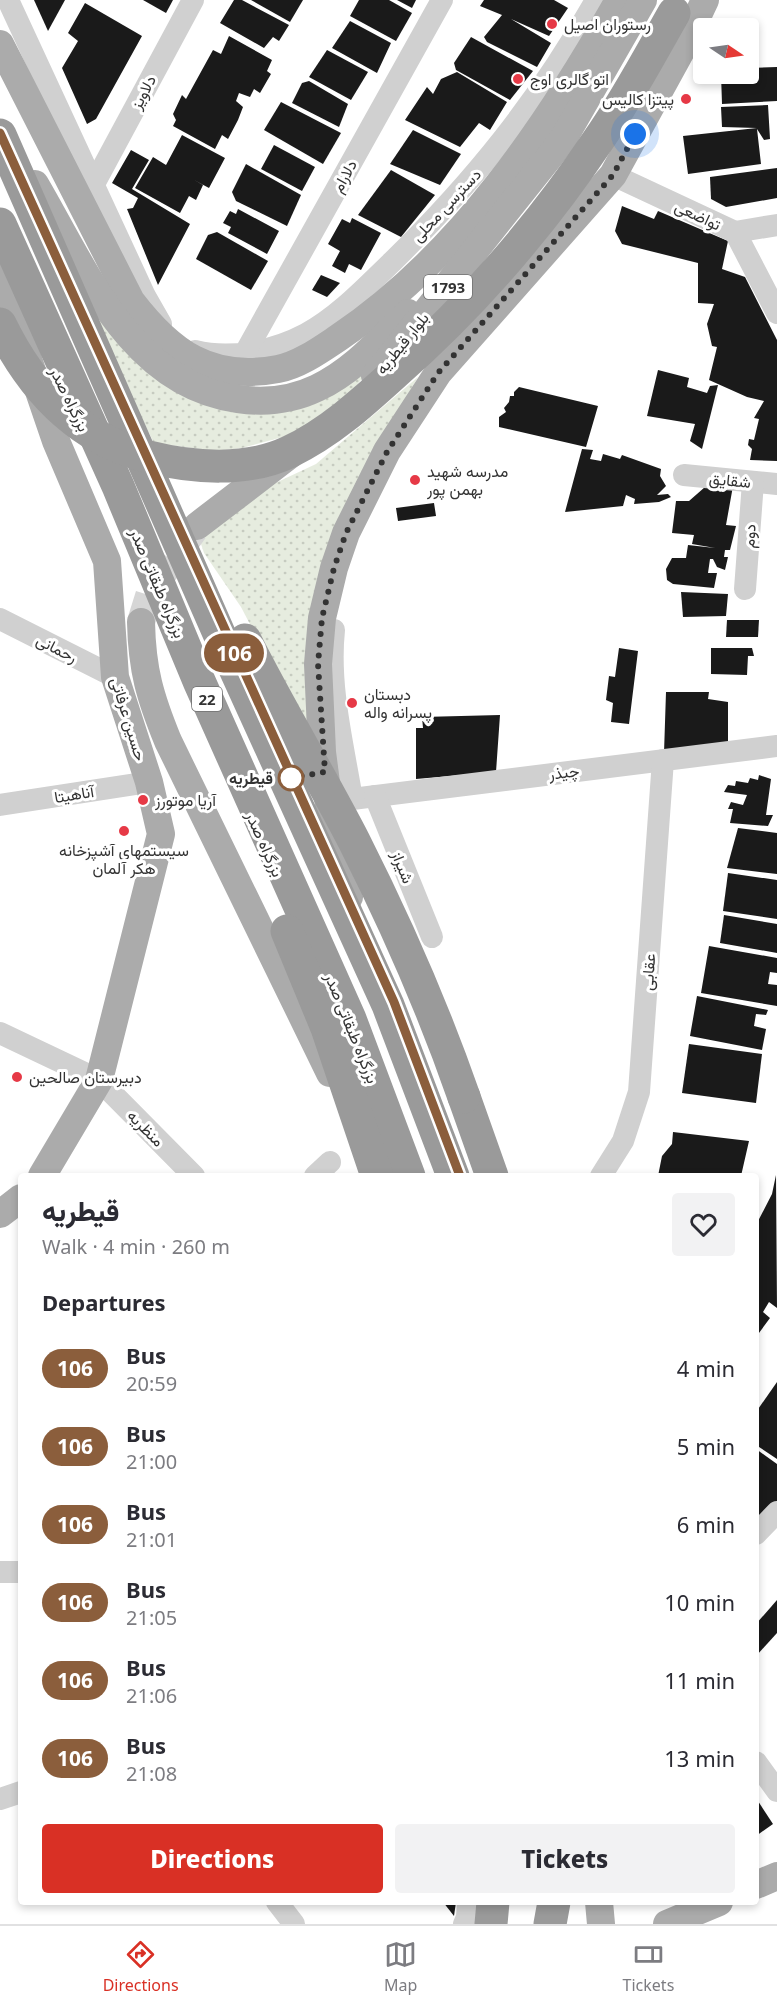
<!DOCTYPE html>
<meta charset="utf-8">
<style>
:root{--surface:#fff;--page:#f2f2f3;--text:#2b2b33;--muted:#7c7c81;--line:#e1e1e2;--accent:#d93025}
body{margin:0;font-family:"Noto Sans",Vazirmatn,sans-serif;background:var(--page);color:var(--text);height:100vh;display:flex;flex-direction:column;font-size:22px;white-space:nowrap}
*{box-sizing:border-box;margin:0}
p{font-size:20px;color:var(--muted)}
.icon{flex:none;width:33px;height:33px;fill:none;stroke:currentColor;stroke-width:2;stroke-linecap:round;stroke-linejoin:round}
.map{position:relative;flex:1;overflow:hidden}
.drawer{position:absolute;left:18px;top:1173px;width:741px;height:732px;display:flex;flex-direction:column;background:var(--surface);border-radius:6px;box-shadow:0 3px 9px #0003}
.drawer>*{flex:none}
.badge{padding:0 12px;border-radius:20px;font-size:21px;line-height:39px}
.needle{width:39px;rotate:103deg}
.controls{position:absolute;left:693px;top:18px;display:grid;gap:12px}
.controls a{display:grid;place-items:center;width:66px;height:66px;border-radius:6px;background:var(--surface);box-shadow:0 3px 9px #0003;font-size:30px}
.you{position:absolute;width:30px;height:30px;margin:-15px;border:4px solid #fff;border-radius:50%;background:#1a73e8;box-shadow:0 0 0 9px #1a73e833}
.map>.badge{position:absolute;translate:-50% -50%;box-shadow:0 0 0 3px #fff}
h2{padding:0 24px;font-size:22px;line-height:54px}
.round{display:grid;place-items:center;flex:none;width:63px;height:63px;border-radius:6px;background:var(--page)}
.head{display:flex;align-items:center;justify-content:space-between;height:102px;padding:0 24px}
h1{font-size:28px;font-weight:800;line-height:45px}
.button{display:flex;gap:12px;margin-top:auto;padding:12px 24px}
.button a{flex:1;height:69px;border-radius:6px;background:var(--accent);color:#fff;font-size:24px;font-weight:800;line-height:69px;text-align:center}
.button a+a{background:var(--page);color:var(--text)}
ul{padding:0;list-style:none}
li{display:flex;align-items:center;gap:18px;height:78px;padding:0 24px}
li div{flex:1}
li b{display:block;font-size:22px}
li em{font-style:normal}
li .badge{min-width:66px;font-weight:700;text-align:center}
.tabs{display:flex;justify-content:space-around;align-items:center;height:84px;border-top:2px solid var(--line);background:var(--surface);font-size:16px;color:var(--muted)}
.tabs a{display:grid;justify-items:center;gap:3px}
.tabs .on{color:var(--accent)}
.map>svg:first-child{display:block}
</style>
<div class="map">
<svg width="777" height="1924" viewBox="0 0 777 1924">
<defs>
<pattern id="grass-dots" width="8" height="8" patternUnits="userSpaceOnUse" patternTransform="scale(1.5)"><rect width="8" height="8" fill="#e6ecdf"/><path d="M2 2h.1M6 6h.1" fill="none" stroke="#c6cbc0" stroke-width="1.8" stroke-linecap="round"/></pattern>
</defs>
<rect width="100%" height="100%" fill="#fff"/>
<g fill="url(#grass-dots)">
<path d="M108,319L265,408L405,328L350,393L294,434L242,448L215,451L154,443L94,323Z"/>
<path d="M418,377L366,467L309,737L241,607L204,553L199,538L254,493L316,464Z"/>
</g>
<g fill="#1a1a1a">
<path d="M34,0H65L48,31Z"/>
<path d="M143,0H173L166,13Z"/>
<path d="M234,0H242L289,25L279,41L273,37L264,48L220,23Z"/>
<path d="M251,0H303L290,22Z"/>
<path d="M359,0H389L412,13L396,41L350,16Z"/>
<path d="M397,0H416L412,8Z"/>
<path d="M484,0H554L568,8L549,36L511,19L551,43L537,67L487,42L484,37L502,15L480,6Z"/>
<path d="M85,3L142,36L96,119L87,124L62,68L78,41L68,33Z"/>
<path d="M350,21L391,43L377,73L332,48Z"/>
<path d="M229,36L272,60L267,71L271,74L260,93L254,89L250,97L239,93L236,101L243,107L238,120L228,139L222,135L215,149L173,126L176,120L173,114L182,95L186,99L213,50L221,54Z"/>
<path d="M471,37L533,71L510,100L456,70L454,63Z"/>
<path d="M327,50L368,72L351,100L309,77Z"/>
<path d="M777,67V101L722,104L721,74H748V68Z"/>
<path d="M457,72L507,102L490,130L479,123L460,147L405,120L427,87L433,94L441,79Z"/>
<path d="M309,81L348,104L339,127L292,103L302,83Z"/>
<path d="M281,102L341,133L323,164L264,130Z"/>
<path d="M768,105L770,139L764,140L757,129L761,164L688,174L683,136L757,128L722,127L721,107Z"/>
<path d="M413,130L461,154L440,185L390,164Z"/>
<path d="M182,135L225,158L209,188L194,180L203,185L196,200L189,196L180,213L135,188L153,157L166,165Z"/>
<path d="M274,145L315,167L302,191L261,169Z"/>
<path d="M131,150L149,160L132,189L190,224L158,285L127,209L133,208L138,198L112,183Z"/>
<path d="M246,164L301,195L287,226L236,201L232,192Z"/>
<path d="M777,168V198L726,207L711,199L710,177Z"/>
<path d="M391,170L435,195L401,237L358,215Z"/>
<path d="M622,206L654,219L658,211L728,241L722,269L745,277L777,340V461L750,460L752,449L748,445L749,439L754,440L759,419L754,418L764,401L747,397L709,380L717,347L712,346L707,324L714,304L698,303V263L622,244L615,231Z"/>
<path d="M238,209L279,231L267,254L228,233L231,227L223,223L230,211L236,214Z"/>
<path d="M352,218L381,233L361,270L349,264L345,273L332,266L340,251L328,244L342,219L350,223Z"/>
<path d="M217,232L268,261L251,290L196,259L208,235Z"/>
<path d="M321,275L340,283L327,297L312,290Z"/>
<path d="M658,370L689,378L687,387L707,393L710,386L718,385L702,449L690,441L695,424L647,416Z"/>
<path d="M519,387L598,406L586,447L499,427V417L506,412L504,408L509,402L510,396H514V392Z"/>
<path d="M582,449L593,450L590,459L601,461L603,454L620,459L622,455L661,469L660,476L666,486L657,495L668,494L671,497L659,502L634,504L635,499L626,495L623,506L565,512Z"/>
<path d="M733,486L726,525L736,526L730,550H725L724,557H728L725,570L717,567L713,559H710L708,573H717L714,588L673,584L667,580L666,569L672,558H686L688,545L715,548L692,544L694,535L672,533L676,501H689L705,487Z"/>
<path d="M434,503L436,516L398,521L396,508Z"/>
<path d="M681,592L728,594L726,616L683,617Z"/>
<path d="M727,620H759L758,637H726Z"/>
<path d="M619,648L638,651L629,724L611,722L613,703L606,700L609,676L615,677Z"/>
<path d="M711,648H752L754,656H748L747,675L711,674Z"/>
<path d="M666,692H709L708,699L728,702V744L664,753Z"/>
<path d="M500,715L496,772L416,779V728H423L422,717Z"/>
<path d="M759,775L771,779L766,815H773L768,826L730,823L733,809H728L731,802L743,805L747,795L724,792L728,785L735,786L736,781L748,783L750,778L758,780Z"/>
<path d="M738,828L777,833V874L727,868Z"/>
<path d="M728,873L777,880V919L723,911Z"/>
<path d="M724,915L777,924V953L720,943Z"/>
<path d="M709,946L777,958V973L770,972L768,984L777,985V1006L701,993Z"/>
<path d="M697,996L768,1010L766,1015L756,1014L754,1026L766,1029L762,1050L690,1036Z"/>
<path d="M689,1044L762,1054L756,1103L682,1093Z"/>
<path d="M673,1132L749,1141L741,1176H658L662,1156L672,1144Z"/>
<path d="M776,1175L777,1308L769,1302L763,1312L770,1318L756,1337V1225L772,1194Z"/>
<path d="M777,1382V1459L756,1445V1412Z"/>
<path d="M756,1449L777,1464V1503L756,1529Z"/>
<path d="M777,1600V1633L756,1656V1624Z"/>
<path d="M756,1798L773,1824L756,1836Z"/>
<path d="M443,1902H456L454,1916Z"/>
</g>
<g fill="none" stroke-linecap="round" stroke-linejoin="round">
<path stroke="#d6d6d6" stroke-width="28" stroke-dasharray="28 14" stroke-linecap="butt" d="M141,622L151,590L194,530"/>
<g stroke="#d0d0d0" stroke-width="22">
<path d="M8,0L145,296L161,324"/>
<path d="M613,175L735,232L777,313"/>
<path d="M94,184L193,0"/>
<path d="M735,232L777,225"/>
<path d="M195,351C231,360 274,351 306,334C339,316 366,287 393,261C475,180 539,101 596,0"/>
<path d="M245,353L442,0"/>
<path d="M684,475L777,484"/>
<path d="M745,589L753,482"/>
<path d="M0,619L115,677"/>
<path d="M334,630C328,686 343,744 352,799L777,746"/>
<path d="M375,796L432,937"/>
<path d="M0,805L149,782"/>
<path d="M0,1033L99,1080L194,1176"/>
<path d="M315,1176L330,1162"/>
<path d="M601,1176L623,1141L639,1092L663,760"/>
<path d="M756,1534L777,1512"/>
<path d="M0,1572H21"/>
<path d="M756,1762L777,1791"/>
<path d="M0,1799L21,1792"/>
<path d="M277,1902L294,1924"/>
<path d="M464,1924L467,1917L468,1902"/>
</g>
<g stroke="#ababab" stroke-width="28">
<path d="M0,44L131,301C170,352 210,382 278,369C299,365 320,350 338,338C460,256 548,126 619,0"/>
<path d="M35,184C84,267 130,385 238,399C265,403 292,400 317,388C353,371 380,340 408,313"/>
<path d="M1,256L17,327L56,441L107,561L115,677L149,782L161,834L99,1080L42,1176"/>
<path d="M375,376L562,141L643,0"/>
<path d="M197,526L291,454"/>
<path d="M141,622C142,670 150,697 168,741L330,1073"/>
<path d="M349,897L332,829L322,752L318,664L322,618L334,568L346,533L387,451L438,373L613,175L681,51L705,0"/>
<path d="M0,1214L21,1198"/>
<path d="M756,1885L777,1876"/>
<path d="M599,1902L601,1924"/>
<path d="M667,1924L719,1902"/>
</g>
<g stroke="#9a9a9a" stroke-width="33">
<path d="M464,1097L492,1176"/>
<path d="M491,1924L493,1902"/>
<path d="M550,1924L554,1902"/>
</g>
<g stroke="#9a9a9a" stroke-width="33">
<path d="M0,135L221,638L388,1005L453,1176"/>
<path d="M0,224L118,486L199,681L350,1019L409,1176"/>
<path d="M0,324C31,388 78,439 149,457C193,468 247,472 289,452C329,433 362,403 395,373C472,305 542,224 599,139C627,99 650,55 674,13"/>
<path d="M245,640C279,708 319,773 354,841C396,924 433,1008 464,1097"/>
<path d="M287,931L327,1028L377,1176"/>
</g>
</g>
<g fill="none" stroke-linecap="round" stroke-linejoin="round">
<defs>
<path id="line" d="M0,133L394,1002L460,1176"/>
</defs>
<use href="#line" stroke="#fff" stroke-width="14"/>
<use href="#line" stroke="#8b5e3c" stroke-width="9"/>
<path stroke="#333" stroke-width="6" stroke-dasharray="0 10.8" d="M291,778L325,772L318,664L322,618L334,568L346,533L387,452L438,373L613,175L635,134"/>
</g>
<g fill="#e63946" stroke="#fff" stroke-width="2">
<circle cx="552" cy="24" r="6"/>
<circle cx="518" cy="79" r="6"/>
<circle cx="686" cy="99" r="6"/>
<circle cx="415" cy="480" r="6"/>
<circle cx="352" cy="703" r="6"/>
<circle cx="143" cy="800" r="6"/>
<circle cx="124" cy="831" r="6"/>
<circle cx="17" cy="1077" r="6"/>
</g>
<circle fill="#fff" stroke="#8b5e3c" stroke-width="3" cx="291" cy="778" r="12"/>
<g text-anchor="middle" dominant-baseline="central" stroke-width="6" stroke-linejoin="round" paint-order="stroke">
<g fill="#fff" stroke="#707070" stroke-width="1.5">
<rect x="424" y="275" width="48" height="24" rx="4.5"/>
<rect x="192" y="687" width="30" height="24" rx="4.5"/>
</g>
<g font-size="15" font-weight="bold" fill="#333">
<text x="448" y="287">1793</text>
<text x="207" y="699">22</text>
</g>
<g font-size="16" fill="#333" stroke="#fff" text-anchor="start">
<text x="564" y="24">رستوران اصیل</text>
<text x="530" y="79">اتو گالری اوج</text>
<text x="674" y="99" text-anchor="end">پیتزا کالیس</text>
<text x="427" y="471">مدرسه شهید<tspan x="427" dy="18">بهمن پور</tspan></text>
<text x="364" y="694">دبستان<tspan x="364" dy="18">پسرانه واله</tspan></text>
<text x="155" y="800">آریا موتورز</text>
<text x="124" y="850" text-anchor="middle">سیستمهای آشپزخانه<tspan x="124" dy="18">هکر آلمان</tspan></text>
<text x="29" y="1077">دبیرستان صالحین</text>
</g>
<g font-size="16" fill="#333" stroke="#fff">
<text transform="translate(143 92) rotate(-62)">دلاویز</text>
<text transform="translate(344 176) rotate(-61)">دلارام</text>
<text transform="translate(446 205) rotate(-47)">دسترسی محلی</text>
<text transform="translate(698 215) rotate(25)">تواضعی</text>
<text transform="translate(402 343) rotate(-51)">بلوار قیطریه</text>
<text transform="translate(70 399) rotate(64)">بزرگراه صدر</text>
<text transform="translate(730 480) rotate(6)">شقایق</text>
<text transform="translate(749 536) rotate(-86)">دوم</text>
<text transform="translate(158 583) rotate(67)">بزرگراه طبقاتی صدر</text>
<text transform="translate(57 648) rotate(27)">رحمانی</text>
<text transform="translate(129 719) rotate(73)">حسین عرفاتی</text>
<text transform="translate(564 772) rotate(-7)">چیذر</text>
<text transform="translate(74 794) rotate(-9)">آناهیتا</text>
<text transform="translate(265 844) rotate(66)">بزرگراه صدر</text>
<text transform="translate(403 867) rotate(68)">شیراز</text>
<text transform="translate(648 972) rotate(-86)">عقابی</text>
<text transform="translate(352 1028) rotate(68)">بزرگراه طبقاتی صدر</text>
<text transform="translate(146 1128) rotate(45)">منظریه</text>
</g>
<g font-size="16" font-weight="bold" fill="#333" stroke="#fff" text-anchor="end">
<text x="273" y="778">قیطریه</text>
</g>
</g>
</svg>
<div class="controls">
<a><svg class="needle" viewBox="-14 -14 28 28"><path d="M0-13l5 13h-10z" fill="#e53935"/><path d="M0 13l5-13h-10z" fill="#7c7c81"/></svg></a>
</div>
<div class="you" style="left:635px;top:134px"></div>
<b class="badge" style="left:234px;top:653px;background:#8b5e3c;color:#fff">106</b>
<section class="drawer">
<div class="head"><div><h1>قیطریه</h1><p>Walk · 4 min · 260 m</p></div><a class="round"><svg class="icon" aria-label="heart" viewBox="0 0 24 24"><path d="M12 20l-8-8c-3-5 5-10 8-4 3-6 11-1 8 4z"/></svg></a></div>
<h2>Departures</h2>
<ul>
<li><span class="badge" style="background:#8b5e3c;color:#fff">106</span><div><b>Bus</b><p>20:59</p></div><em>4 min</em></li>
<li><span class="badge" style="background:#8b5e3c;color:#fff">106</span><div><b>Bus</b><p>21:00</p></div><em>5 min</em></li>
<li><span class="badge" style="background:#8b5e3c;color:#fff">106</span><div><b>Bus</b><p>21:01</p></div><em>6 min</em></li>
<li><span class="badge" style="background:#8b5e3c;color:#fff">106</span><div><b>Bus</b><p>21:05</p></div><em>10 min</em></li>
<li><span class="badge" style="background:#8b5e3c;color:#fff">106</span><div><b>Bus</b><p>21:06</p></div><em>11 min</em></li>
<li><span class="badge" style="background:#8b5e3c;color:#fff">106</span><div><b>Bus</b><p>21:08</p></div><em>13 min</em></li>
</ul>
<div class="button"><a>Directions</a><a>Tickets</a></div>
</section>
</div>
<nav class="tabs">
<a class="on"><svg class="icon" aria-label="directions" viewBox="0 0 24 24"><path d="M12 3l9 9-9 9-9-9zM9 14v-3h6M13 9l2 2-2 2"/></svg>Directions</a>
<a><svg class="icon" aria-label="map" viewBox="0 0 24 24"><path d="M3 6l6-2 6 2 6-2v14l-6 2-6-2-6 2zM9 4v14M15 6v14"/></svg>Map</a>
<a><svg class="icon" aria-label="tickets" viewBox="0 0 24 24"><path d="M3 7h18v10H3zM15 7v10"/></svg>Tickets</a>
</nav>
